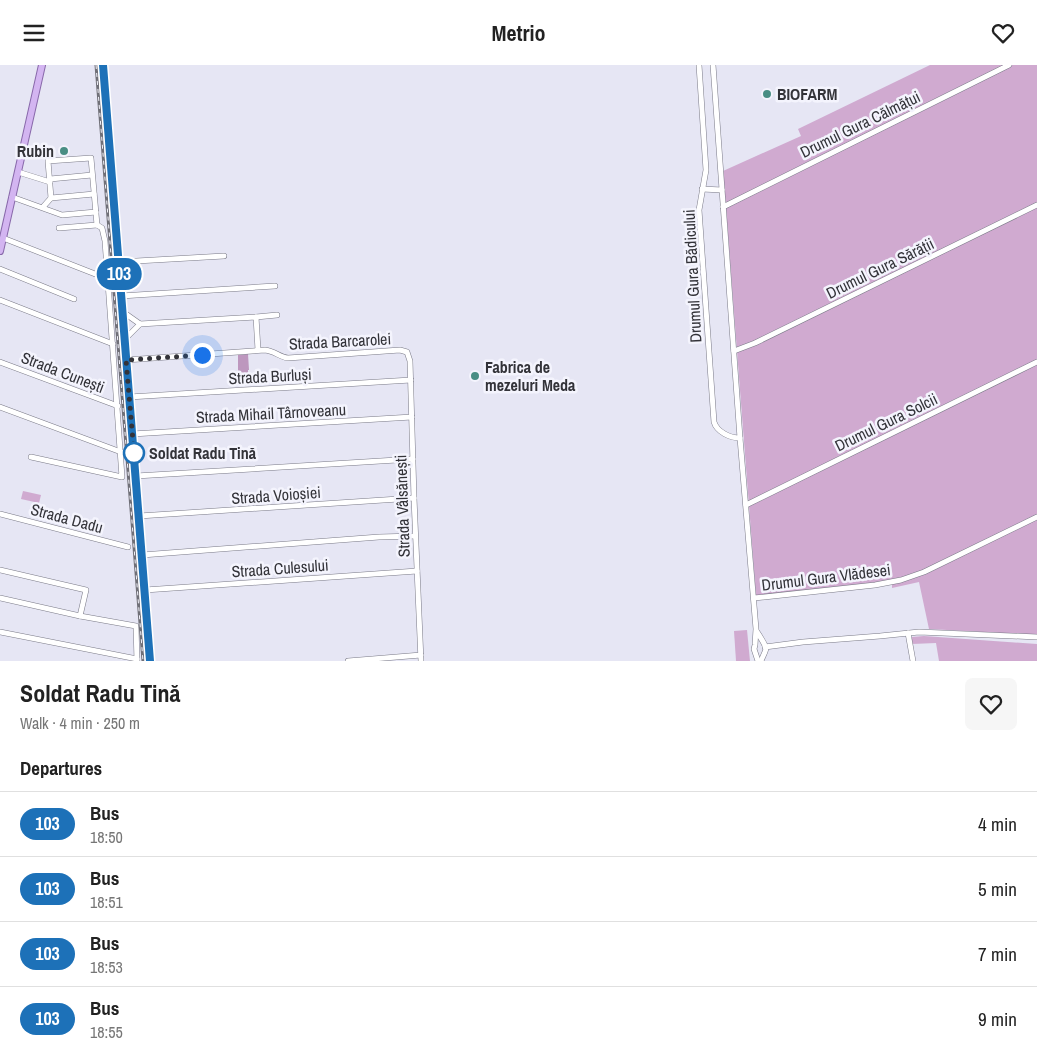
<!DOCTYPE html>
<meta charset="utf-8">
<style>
:root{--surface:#fff;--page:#f6f6f6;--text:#222;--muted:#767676;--line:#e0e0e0}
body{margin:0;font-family:"Archivo Narrow",sans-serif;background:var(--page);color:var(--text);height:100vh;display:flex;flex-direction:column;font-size:19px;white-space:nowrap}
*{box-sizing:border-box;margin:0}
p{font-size:16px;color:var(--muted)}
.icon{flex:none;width:28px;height:28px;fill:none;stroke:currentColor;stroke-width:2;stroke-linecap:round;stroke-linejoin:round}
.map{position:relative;height:596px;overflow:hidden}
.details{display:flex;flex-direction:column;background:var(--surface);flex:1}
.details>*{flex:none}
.badge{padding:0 10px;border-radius:16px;font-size:18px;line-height:32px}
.you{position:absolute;width:25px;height:25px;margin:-12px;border:4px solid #fff;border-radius:50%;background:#1a73e8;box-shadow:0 0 0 8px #1a73e833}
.map>.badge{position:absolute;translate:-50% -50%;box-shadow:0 0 0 2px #fff}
h2{padding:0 20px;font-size:19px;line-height:45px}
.round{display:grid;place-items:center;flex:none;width:52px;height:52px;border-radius:8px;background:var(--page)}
.overview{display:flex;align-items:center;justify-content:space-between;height:85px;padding:0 20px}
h1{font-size:24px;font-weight:700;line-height:38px}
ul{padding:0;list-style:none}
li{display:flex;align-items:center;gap:15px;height:65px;padding:0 20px;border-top:1px solid var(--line)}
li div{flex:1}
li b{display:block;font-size:19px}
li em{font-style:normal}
li .badge{min-width:55px;font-weight:700;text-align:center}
header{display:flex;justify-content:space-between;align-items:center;height:65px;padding:0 20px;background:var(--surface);font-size:22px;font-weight:700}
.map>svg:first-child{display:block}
</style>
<header><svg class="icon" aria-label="menu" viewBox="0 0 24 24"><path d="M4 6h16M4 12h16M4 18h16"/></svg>Metrio<svg class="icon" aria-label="heart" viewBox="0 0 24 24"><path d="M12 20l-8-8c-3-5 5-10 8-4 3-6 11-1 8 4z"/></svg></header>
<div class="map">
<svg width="1037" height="596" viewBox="0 0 1037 596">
<rect width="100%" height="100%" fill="#e6e6f4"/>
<g fill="#d0aad0">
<path d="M930,0H1037V570L929,564L919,517L892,523V519L860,524L756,531L723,106L801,71L798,64Z"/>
<path d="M23,426L41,430L39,438L21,434Z"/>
<path d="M747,565L750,596H736L734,566Z"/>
<path d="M924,571L1037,579V596H939L936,578L912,579V572Z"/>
</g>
<path fill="#bd97be" d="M248,289L249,305H248V309H240V307H238V290Z"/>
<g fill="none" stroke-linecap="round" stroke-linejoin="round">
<defs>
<g id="minor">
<path d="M699,0L706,105L699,145L714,357C717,367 730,373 740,373"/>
<path d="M713,0L740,373L756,564L755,580L754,584L758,596"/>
<path d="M18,107L50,117"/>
<path d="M50,114L92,110"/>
<path d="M702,124L722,125"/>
<path d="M12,132L62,150L96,147"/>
<path d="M51,133L94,129"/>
<path d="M43,142L51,133L48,96L91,93L97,160L59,163"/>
<path d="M723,142L1009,0"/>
<path d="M3,173L108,214"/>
<path d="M119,197L224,191"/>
<path d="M0,204L74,234"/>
<path d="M121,231L275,221"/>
<path d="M0,235L113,279"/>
<path d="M123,247L140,259L256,252L258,285"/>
<path d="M256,252L277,250"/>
<path d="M125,274L140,259"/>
<path d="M734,286L755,278L1037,140"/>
<path d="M126,295L265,285C275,286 279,292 288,293L400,285L407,287L410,296L414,433L421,596"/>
<path d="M0,297L118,341"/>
<path d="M129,332L411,315"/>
<path d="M0,342L121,387"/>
<path d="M132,369L412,352"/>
<path d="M31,392L122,412L105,176L102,163L97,160"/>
<path d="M136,411L413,394"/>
<path d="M746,440L1037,297"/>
<path d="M0,449L128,482"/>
<path d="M139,451L414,433"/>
<path d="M142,490L379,472L415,471"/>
<path d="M0,505L86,525L80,551"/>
<path d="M145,525L417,506"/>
<path d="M0,533L80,551L136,561L137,596"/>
<path d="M754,533L875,520L901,515L924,507L1037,452"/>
<path d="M0,567L137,594"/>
<path d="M757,567C759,570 765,580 766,583C766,586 762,593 761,596"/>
<path d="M908,568L913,596"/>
<path d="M765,582L803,577L880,571L919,567L1037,572"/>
<path d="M348,596L421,590"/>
</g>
<g id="major">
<path d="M103,0L150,596"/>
<path d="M0,186L42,0"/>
</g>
</defs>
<use href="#minor" stroke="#7a7a87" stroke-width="6"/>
<use href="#major" stroke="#8868aa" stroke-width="8"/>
<use href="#minor" stroke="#fff" stroke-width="5"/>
<use href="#major" stroke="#d3b5f1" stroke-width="6"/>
<defs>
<path id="rail" d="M96,0L143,596"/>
</defs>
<use href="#rail" stroke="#6f6f77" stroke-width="3"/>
<use href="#rail" stroke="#f4f4fd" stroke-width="1" stroke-dasharray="4" stroke-linecap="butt"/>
</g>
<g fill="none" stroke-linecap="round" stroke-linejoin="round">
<defs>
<path id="line" d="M103,0L150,596"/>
</defs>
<use href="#line" stroke="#fff" stroke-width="11"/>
<use href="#line" stroke="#1d71b8" stroke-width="8"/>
<path stroke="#333339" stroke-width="5" stroke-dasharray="0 9" d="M134,388L126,295L202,290"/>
</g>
<g fill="#498e84" stroke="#f4f4fd" stroke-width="2">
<circle cx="767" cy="29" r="5"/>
<circle cx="64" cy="86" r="5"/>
<circle cx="475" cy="311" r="5"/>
</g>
<circle fill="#fff" stroke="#1d71b8" stroke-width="2.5" cx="134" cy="388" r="10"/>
<g text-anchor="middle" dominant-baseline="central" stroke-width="5" stroke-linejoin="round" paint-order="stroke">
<g font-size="16" font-weight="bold" fill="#333339" stroke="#f4f4fd" text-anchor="start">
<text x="777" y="29">BIOFARM</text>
<text x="54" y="86" text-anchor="end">Rubin</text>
<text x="485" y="302">Fabrica de<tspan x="485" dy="18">mezeluri Meda</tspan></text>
</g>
<g font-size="16" fill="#333339" stroke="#f4f4fd">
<text transform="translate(860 59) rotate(-26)">Drumul Gura Călmățui</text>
<text transform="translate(880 203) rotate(-26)">Drumul Gura Sărății</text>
<text transform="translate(692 211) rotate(-93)">Drumul Gura Bădicului</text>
<text transform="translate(340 276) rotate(-3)">Strada Barcarolei</text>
<text transform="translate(63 307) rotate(21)">Strada Cunești</text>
<text transform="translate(270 311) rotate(-3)">Strada Burluși</text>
<text transform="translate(271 348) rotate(-3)">Strada Mihail Târnoveanu</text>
<text transform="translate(886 357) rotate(-26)">Drumul Gura Solcii</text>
<text transform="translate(276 430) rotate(-4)">Strada Voioșiei</text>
<text transform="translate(402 441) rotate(-92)">Strada Vâlsănești</text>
<text transform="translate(67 453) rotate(15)">Strada Dadu</text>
<text transform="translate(280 503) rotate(-4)">Strada Culesului</text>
<text transform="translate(826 512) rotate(-7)">Drumul Gura Vlădesei</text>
</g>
<g font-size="16" font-weight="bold" fill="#333339" stroke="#f4f4fd" text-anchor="start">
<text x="149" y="388">Soldat Radu Tină</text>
</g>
</g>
</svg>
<div class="you" style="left:202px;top:290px"></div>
<b class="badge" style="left:119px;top:209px;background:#1d71b8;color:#fff">103</b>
</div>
<section class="details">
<div class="overview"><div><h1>Soldat Radu Tină</h1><p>Walk · 4 min · 250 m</p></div><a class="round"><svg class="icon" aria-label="heart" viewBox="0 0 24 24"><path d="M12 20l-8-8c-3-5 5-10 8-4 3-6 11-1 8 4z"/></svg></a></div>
<h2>Departures</h2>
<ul>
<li><span class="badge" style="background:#1d71b8;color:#fff">103</span><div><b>Bus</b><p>18:50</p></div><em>4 min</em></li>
<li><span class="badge" style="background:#1d71b8;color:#fff">103</span><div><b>Bus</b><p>18:51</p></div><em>5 min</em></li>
<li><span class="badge" style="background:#1d71b8;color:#fff">103</span><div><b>Bus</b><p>18:53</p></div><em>7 min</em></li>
<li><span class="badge" style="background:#1d71b8;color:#fff">103</span><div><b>Bus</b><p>18:55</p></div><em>9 min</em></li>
</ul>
</section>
